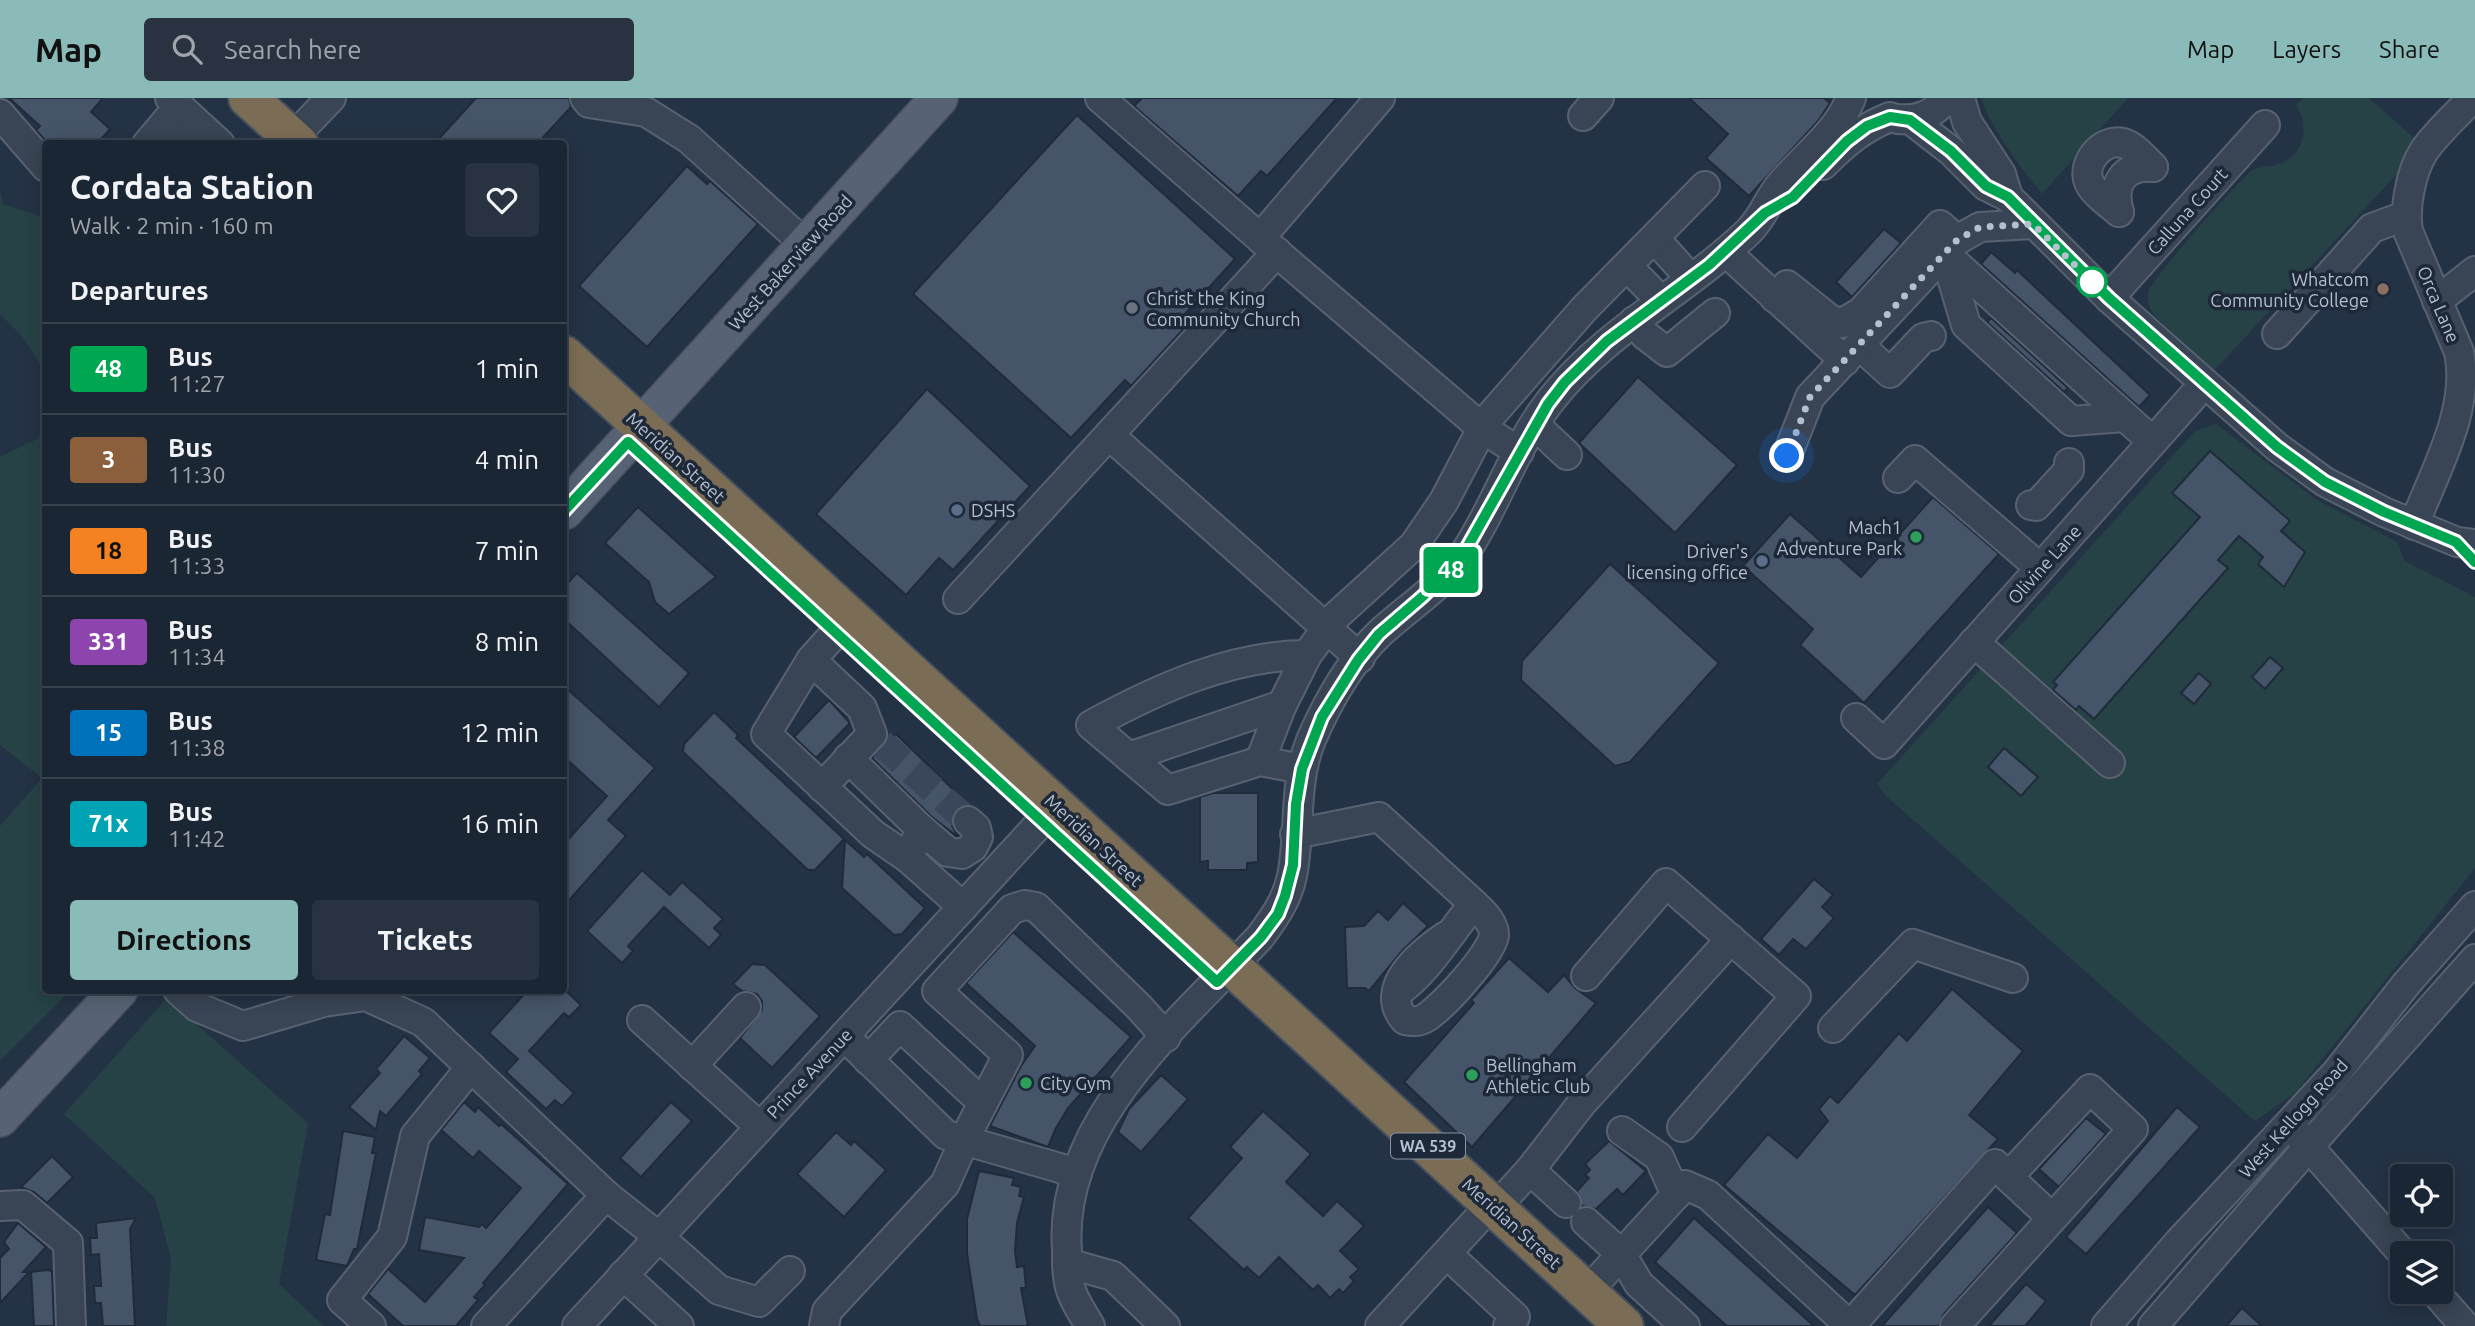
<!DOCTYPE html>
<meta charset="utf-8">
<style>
:root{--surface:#1b2634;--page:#283240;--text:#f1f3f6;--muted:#a0a5ac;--line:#39434f;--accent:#8bbbb9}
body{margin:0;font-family:Ubuntu,sans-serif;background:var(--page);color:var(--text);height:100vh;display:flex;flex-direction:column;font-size:26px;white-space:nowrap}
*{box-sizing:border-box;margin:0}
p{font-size:23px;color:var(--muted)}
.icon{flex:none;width:38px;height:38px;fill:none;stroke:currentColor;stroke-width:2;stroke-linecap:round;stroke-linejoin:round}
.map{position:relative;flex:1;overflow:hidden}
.panel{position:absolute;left:42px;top:42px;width:525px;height:854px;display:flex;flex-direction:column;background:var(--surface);border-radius:7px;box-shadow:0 4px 18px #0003,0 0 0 2px var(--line)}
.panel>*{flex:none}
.badge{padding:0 14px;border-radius:5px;font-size:24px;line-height:46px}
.buttons{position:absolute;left:2390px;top:1066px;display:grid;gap:14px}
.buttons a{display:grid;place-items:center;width:63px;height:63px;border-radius:7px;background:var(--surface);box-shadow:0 4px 18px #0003,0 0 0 2px var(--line);font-size:35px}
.you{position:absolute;width:35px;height:35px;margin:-18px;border:5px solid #fff;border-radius:50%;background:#1a73e8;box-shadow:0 0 0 10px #1a73e833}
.map>.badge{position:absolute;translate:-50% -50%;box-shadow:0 0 0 4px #fff}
h2{padding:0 28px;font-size:26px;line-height:63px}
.round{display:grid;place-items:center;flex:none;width:74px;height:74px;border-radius:7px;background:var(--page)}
.summary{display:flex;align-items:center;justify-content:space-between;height:119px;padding:0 28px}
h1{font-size:33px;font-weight:700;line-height:52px}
.action{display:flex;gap:14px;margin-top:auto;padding:14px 28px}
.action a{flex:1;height:80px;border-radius:7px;background:var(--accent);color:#111;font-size:28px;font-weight:700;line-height:80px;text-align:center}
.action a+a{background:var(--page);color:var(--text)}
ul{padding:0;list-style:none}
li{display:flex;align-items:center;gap:21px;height:91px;padding:0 28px;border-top:2px solid var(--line)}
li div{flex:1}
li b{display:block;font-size:26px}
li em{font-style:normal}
li .badge{min-width:77px;font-weight:700;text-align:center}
header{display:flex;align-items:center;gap:42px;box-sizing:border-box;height:98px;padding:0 35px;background:var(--accent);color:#111}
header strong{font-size:33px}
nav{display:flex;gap:38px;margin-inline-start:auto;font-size:24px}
.search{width:490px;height:63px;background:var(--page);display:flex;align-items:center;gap:18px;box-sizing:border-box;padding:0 24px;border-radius:7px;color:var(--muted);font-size:26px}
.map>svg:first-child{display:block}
</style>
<header>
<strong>Map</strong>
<div class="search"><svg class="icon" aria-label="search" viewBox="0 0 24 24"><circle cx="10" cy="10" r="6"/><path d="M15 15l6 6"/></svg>Search here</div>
<nav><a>Map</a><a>Layers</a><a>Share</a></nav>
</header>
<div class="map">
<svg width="2475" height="1228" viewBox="0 0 2475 1228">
<rect width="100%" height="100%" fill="#243245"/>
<g fill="#264246">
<path d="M1981,0H2128L2042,96C2017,65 1995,37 1981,0Z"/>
<path d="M2303,0H2369L2423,48L2214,273L2156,219C2150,211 2146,205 2148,195C2152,179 2233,90 2249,75C2257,67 2269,70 2279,66C2303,58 2311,28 2296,8Z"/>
<path d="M0,92L3,106L45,120V273L22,238L0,216Z"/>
<path d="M45,325L46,892L70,893L0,963V728L42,680L0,647V359L37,341Z"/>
<path d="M2216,326L2317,402L2397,444L2405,463L2475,499V770L2296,994L2255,1023L1886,698L1877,686L2195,333Z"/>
<path d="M167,900L308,1025L279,1186L324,1228H166L171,1161L155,1100L64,1016Z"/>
</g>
<g fill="#465469" stroke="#1f2b3b" stroke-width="2">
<path d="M9,0H103L91,14L110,31L97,46H48L36,32L40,28Z"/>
<path d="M476,0H569L571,9L537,46H434Z"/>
<path d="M1142,0H1337L1267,78L1261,73L1238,98L1134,8Z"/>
<path d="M1689,0H1824L1830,5L1818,23L1749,98L1706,60L1728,36Z"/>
<path d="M1077,17L1235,161L1185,216L1192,222L1131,288L1125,282L1071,340L913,196Z"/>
<path d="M687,68L707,86L710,83L758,126L647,249L579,188Z"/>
<path d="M1884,131L1901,145L1852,199L1836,184Z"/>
<path d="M1991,154L2015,175L2017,172L2150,297L2139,309L1981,166Z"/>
<path d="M1991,220L2068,290L2064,294L1987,224Z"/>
<path d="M1638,279L1737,367L1675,435L1579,345Z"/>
<path d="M927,291L1030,388L953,472L939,460L906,497L816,416Z"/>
<path d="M2210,353L2290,423L2281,433L2305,454L2284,489L2258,466L2263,459L2239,438L2218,462L2228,470L2094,621L2079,608L2076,612L2053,592L2057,587L2053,584L2200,419L2172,395Z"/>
<path d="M1933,399L1999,456L1864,605L1800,547L1813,531L1743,468L1790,416L1861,479Z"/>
<path d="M638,409L716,479L669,516L655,504L649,484L605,445Z"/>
<path d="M1610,466L1719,565L1630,664L1615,668L1521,582L1522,563Z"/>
<path d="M577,475L689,575L659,609L564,521V489Z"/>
<path d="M2270,559L2283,570L2265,591L2252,579Z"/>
<path d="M2199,575L2211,586L2194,606L2181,595Z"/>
<path d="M564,588L655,670L608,722L626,738L564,808V746L607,698L564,659Z"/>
<path d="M829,602L850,625L816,660L794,639Z"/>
<path d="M714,614L738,637L736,640L844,741L815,772H808L683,654L684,646Z"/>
<path d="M896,636L969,707L956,712L952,719V728L958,739L932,719L872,660L888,641Z"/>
<path d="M2004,650L2038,679L2021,698L1988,669Z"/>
<path d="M1213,695H1258V764L1247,765V772H1208V763L1200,764V699Z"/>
<path d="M845,742L864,759L867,756L925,810L902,836L894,837L842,790Z"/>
<path d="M642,772L670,797L682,784L723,821L714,830L721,837L709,850L664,809L628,848L633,853L622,865L587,833Z"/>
<path d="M1814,781L1833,797L1822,809L1834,820L1806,851L1793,841L1779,857L1761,841Z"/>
<path d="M1403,805L1428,828L1402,853L1369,893L1365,890H1347L1345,829L1364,828L1378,813L1388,822Z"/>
<path d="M1013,834L1131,939L1068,1010L1056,1030L1048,1049L990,1028L1021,968L1035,948L966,885Z"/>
<path d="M1509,860L1548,894L1564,877L1575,890L1596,905L1472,1049L1404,984L1474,905L1471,902Z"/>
<path d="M752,866L765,867L820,918L772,970L740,940L762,912V903L757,896L742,893L733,886Z"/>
<path d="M1952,891L2023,953L1969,1017L1998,1041L1855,1197L1724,1087L1768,1036L1797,1060L1828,1023L1819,1011L1830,998L1838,1005L1899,935L1907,943Z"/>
<path d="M528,892H565L581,907L569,919L564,915L529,953L574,995L562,1008L555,1002L546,1011L506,974L518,961L489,935Z"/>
<path d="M404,938L430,960L419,973L422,976L386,1018L380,1013L376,1032L349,1009L380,975L376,971Z"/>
<path d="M1161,977L1188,1001L1141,1054L1118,1034L1129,1011Z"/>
<path d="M464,1004L475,1014L478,1009L499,1028L501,1026L568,1086L483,1185L485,1187L474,1199L478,1202L456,1228H403L368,1196L388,1171L425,1204L464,1160L419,1152L425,1119L479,1129L482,1126L486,1130L521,1090L479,1053L473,1060L441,1032Z"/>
<path d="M671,1004L692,1023L641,1079L620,1060Z"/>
<path d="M2177,1009L2200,1029L2086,1156L2066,1139Z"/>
<path d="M1263,1013L1311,1056L1286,1084L1323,1118L1337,1103L1364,1128L1340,1153L1359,1171L1350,1179L1354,1183L1343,1195L1339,1191L1330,1200L1318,1187L1313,1192L1279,1159L1259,1180L1247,1169L1244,1172L1188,1120L1242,1060L1230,1049Z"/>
<path d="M2086,1020L2106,1036L2059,1089L2039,1071Z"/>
<path d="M343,1033L375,1039L372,1055H376L357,1151H354L347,1168L316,1162L325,1116L330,1117Z"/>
<path d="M836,1034L851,1047L854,1043L886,1072L844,1119L797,1076Z"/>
<path d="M1609,1043L1646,1073L1623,1097L1617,1091L1596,1111L1582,1108L1577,1093L1589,1080L1585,1077L1590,1072L1585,1066Z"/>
<path d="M52,1058L73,1079L47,1105L34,1094L21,1089Z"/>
<path d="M979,1073L1014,1080L1012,1087L1021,1089L1019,1098L1024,1099L1017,1125L1015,1153L1017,1169L1024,1168L1026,1190H1021L1028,1228H980L977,1221L967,1155V1121Z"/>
<path d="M1988,1109L2017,1135L1943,1217L1939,1228H1882Z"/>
<path d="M136,1120L130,1131L135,1228H103L101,1205H95L94,1188H101L99,1156L91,1157L90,1140H97L96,1125Z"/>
<path d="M1694,1120L1814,1228H1727L1655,1164Z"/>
<path d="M18,1125L46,1149L23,1174H29L0,1205V1160L9,1151L4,1144Z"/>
<path d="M47,1172L52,1173L54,1228H34L31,1174Z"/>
<path d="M2026,1186L2046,1203L2025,1228H1989Z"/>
<path d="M2242,1210L2262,1228H2226Z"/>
</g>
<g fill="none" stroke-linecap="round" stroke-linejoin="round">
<path stroke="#3a475a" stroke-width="28" stroke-dasharray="28 14" stroke-linecap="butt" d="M881,645L968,723"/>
<defs>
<g id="minor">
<path d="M170,0L220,46"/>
<path d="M585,0L589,5L646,14L689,41L805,146"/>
<path d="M1100,0L1260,140L1380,0"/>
<path d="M1960,0L1967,24L2001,76L2008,99"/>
<path d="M179,8L164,26L184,46"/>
<path d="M0,16L46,69"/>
<path d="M1583,18L1599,0"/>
<path d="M1898,21C1919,23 1934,16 1947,0"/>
<path d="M1911,22L1951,53L1986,88L2008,99L2109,200L2277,349L2325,384L2384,414L2457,444L2475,446"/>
<path d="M307,25L331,0"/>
<path d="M147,46L164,26"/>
<path d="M1823,67C1844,46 1862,30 1890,19"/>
<path d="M2119,114C2110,106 2097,98 2091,88C2078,68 2102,39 2123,45C2134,48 2145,61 2153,69"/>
<path d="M2119,114C2111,86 2123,67 2153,69"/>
<path d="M1655,141L1691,181"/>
<path d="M1262,142L1482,330L1519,354"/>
<path d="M1726,154L1845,263"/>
<path d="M1945,156L2152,343"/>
<path d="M1945,156L1966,227L2071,323L2125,319"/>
<path d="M1627,168L1660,202"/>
<path d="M1775,200L1787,187L1831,222L1842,225L1861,214L1940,127L1957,142"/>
<path d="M2109,200L2265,27"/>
<path d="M2437,203L2475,173"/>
<path d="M1634,223L1645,237L1667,254L1715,215"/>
<path d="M2277,236L2372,130L2405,118"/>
<path d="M1859,247L1890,275L1923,240L1931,238"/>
<path d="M1535,327L1567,357"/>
<path d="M1109,337L1360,560"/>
<path d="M1787,358L1810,299L1957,142L1980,129L2033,126"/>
<path d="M1898,380L1915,362L2040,470"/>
<path d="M2031,407L2036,408L2069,372V365"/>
<path d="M2414,427C2434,374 2471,312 2459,254L2408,133C2404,110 2411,73 2424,53C2437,34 2457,17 2472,0"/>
<path d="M958,501L1277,154"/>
<path d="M836,534L811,562L766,636L873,736L908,760L963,809"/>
<path d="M1974,544L2110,665"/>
<path d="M811,562L862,610L872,636L822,689"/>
<path d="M1856,620L1884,646L2204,286"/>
<path d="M1129,659L1282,607"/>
<path d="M848,660L921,731L908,760"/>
<path d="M1260,663L1282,607L1307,557"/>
<path d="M1302,671L1260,663L1168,692L1091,627C1157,591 1231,557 1307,557L1335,519L1414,447L1444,403L1486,323L1584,211L1705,88"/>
<path d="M921,731L948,754L962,756L973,749L978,739L976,730L968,723"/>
<path d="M1295,736L1379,719L1474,806"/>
<path d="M1586,878L1666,785L1796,898L1682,1029"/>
<path d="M178,892L197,909L243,928L324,904L366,898L423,924L606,1097L659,1139L719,1192L759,1204L790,1173"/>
<path d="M1398,894C1430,871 1449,835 1474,806C1482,814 1494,824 1494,837C1494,853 1437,917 1421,922C1416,924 1410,923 1405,922C1377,890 1421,855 1446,838"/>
<path d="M642,922L760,1029"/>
<path d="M1833,930L1913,846L2013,880"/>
<path d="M844,938L946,1037L1077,1075"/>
<path d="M868,962L900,928L983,1005"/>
<path d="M692,968L746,909"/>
<path d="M1622,1033L1659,1059L1676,1097"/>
<path d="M2296,1034L2403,1156"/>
<path d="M1530,1072L1566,1105"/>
<path d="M2008,1079L2052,1120"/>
<path d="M0,1108L23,1107L68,1145L71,1228"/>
<path d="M1495,1110L1530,1072L1582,1005L1731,841"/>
<path d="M1586,1124L1621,1156L1639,1186L1685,1228"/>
<path d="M1447,1156L1515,1219L1508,1228"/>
<path d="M1067,1165L1113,1178L1165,1228"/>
<path d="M623,1177L679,1228"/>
<path d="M1587,1194L1685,1087L1708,1097L1850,1228"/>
<path d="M2435,1194L2464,1227"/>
<path d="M371,1228L342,1202L392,1139L415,1038L471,969"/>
<path d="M486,1228L606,1097"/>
<path d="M577,1228L1042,723"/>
<path d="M824,1228L827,1213L945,1086L969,1032L1008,957L937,893L1012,811L1025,807L1036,809L1139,909L1166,939"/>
<path d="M1090,1228C1084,1217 1076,1206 1072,1195C1067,1183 1067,1166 1067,1153C1057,1024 1180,924 1260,839C1274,820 1287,802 1292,778C1301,733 1293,686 1311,642C1327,605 1351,563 1380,535C1407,510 1440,490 1462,459C1496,410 1513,350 1551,302C1605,233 1685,194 1748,134C1765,117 1768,101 1781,86C1805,58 1837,35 1851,0"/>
<path d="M1380,1228L1477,1122"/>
<path d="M1850,1228L1995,1066L2008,1079L2090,991L2133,1031L1955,1228"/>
<path d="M2106,1228L2179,1144L2337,974L2407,885L2475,808"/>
<path d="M2153,1228L2310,1047L2475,861"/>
</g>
<g id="major">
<path d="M564,413L939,0"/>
<path d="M0,1020L119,892"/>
</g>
<g id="highway">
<path d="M248,0L299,46"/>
<path d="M564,257L1624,1228"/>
</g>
</defs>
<use href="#minor" stroke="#576271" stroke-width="32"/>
<use href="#major" stroke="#434d5d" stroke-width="40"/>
<use href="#highway" stroke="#434f5e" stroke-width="42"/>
<use href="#minor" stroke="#394454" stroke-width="28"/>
<use href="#major" stroke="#576374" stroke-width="37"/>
<use href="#highway" stroke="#7b6c55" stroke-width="38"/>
</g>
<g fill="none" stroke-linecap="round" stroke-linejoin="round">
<defs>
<path id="line" d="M564,413L628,344L1217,884L1261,839L1278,816L1285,798L1293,767L1296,706L1302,671L1322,619L1358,562L1379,536L1422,499L1460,462L1548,306L1565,284L1607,243L1709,167L1765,115L1793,99L1847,43L1867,28L1890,19L1910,22L1951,53L1986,88L2008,99L2109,200L2277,349L2325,384L2384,414L2456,444L2475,464"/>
</defs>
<use href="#line" stroke="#fff" stroke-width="16"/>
<use href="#line" stroke="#00a651" stroke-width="10"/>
<path stroke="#b6bfce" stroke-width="7" stroke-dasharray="0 12.6" d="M1787,358L1810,299L1957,142L1980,129L2033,126L2092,184"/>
</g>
<circle fill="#fff" stroke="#00a651" stroke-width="3.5" cx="2092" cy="184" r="14"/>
<circle fill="#8d6e63" stroke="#1d2939" stroke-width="2.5" cx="2383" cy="191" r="7"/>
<circle fill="#6b7280" stroke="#1d2939" stroke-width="2.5" cx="1132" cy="210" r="7"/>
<g fill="#5c6f8a" stroke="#1d2939" stroke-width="2.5">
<circle cx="957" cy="412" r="7"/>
<circle cx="1762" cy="463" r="7"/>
</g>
<g fill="#2e9e5b" stroke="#1d2939" stroke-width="2.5">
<circle cx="1916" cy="439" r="7"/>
<circle cx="1472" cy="977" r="7"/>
<circle cx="1026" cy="985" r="7"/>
</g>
<g text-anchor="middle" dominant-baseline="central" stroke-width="7" stroke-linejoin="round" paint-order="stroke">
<rect fill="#1d2939" stroke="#8892a1" stroke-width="2" x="1391" y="1035.5" width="74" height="25" rx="5"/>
<g font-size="16" font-weight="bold" fill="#b6bfce">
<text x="1428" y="1048">WA 539</text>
</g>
<g font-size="18" fill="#b6bfce" stroke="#1d2939">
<text transform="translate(2187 113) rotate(-48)">Calluna Court</text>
<text transform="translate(790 164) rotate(-48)">West Bakerview Road</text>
<text transform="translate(2439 206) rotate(67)">Orca Lane</text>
<text transform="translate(676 359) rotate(42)">Meridian Street</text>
<text transform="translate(2044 466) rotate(-48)">Olivine Lane</text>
<text transform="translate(1094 742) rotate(43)">Meridian Street</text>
<text transform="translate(809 975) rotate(-47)">Prince Avenue</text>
<text transform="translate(2293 1020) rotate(-48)">West Kellogg Road</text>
<text transform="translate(1512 1125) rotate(42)">Meridian Street</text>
</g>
<g font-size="18" fill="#b6bfce" stroke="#1d2939" text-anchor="start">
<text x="2369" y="181" text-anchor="end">Whatcom<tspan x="2369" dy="21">Community College</tspan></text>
<text x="1146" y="200">Christ the King<tspan x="1146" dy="21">Community Church</tspan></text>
<text x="971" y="412">DSHS</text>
<text x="1902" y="429" text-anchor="end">Mach1<tspan x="1902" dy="21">Adventure Park</tspan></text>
<text x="1748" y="453" text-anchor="end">Driver's<tspan x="1748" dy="21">licensing office</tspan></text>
<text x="1486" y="967">Bellingham<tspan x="1486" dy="21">Athletic Club</tspan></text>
<text x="1040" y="985">City Gym</text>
</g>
</g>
</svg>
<div class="buttons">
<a><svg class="icon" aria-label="locate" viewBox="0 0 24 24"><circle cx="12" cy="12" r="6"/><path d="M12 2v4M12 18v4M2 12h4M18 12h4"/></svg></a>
<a><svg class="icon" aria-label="layers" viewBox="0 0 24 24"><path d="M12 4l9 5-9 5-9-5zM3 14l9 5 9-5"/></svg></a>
</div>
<div class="you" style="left:1787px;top:358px"></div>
<b class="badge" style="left:1451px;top:472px;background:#00a651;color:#fff">48</b>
<section class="panel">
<div class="summary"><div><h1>Cordata Station</h1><p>Walk · 2 min · 160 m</p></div><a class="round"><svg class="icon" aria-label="heart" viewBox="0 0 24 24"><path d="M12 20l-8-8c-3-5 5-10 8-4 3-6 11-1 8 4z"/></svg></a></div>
<h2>Departures</h2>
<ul>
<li><span class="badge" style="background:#00a651;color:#fff">48</span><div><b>Bus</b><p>11:27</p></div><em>1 min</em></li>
<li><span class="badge" style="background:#8b5e3c;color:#fff">3</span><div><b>Bus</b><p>11:30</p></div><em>4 min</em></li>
<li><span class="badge" style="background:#f58220;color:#111">18</span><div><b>Bus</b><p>11:33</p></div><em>7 min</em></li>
<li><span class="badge" style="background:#8e44ad;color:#fff">331</span><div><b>Bus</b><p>11:34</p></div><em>8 min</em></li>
<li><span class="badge" style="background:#0072bc;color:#fff">15</span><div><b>Bus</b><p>11:38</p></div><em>12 min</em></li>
<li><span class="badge" style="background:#00a3b4;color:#fff">71x</span><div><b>Bus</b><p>11:42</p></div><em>16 min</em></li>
</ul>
<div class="action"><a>Directions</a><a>Tickets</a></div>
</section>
</div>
